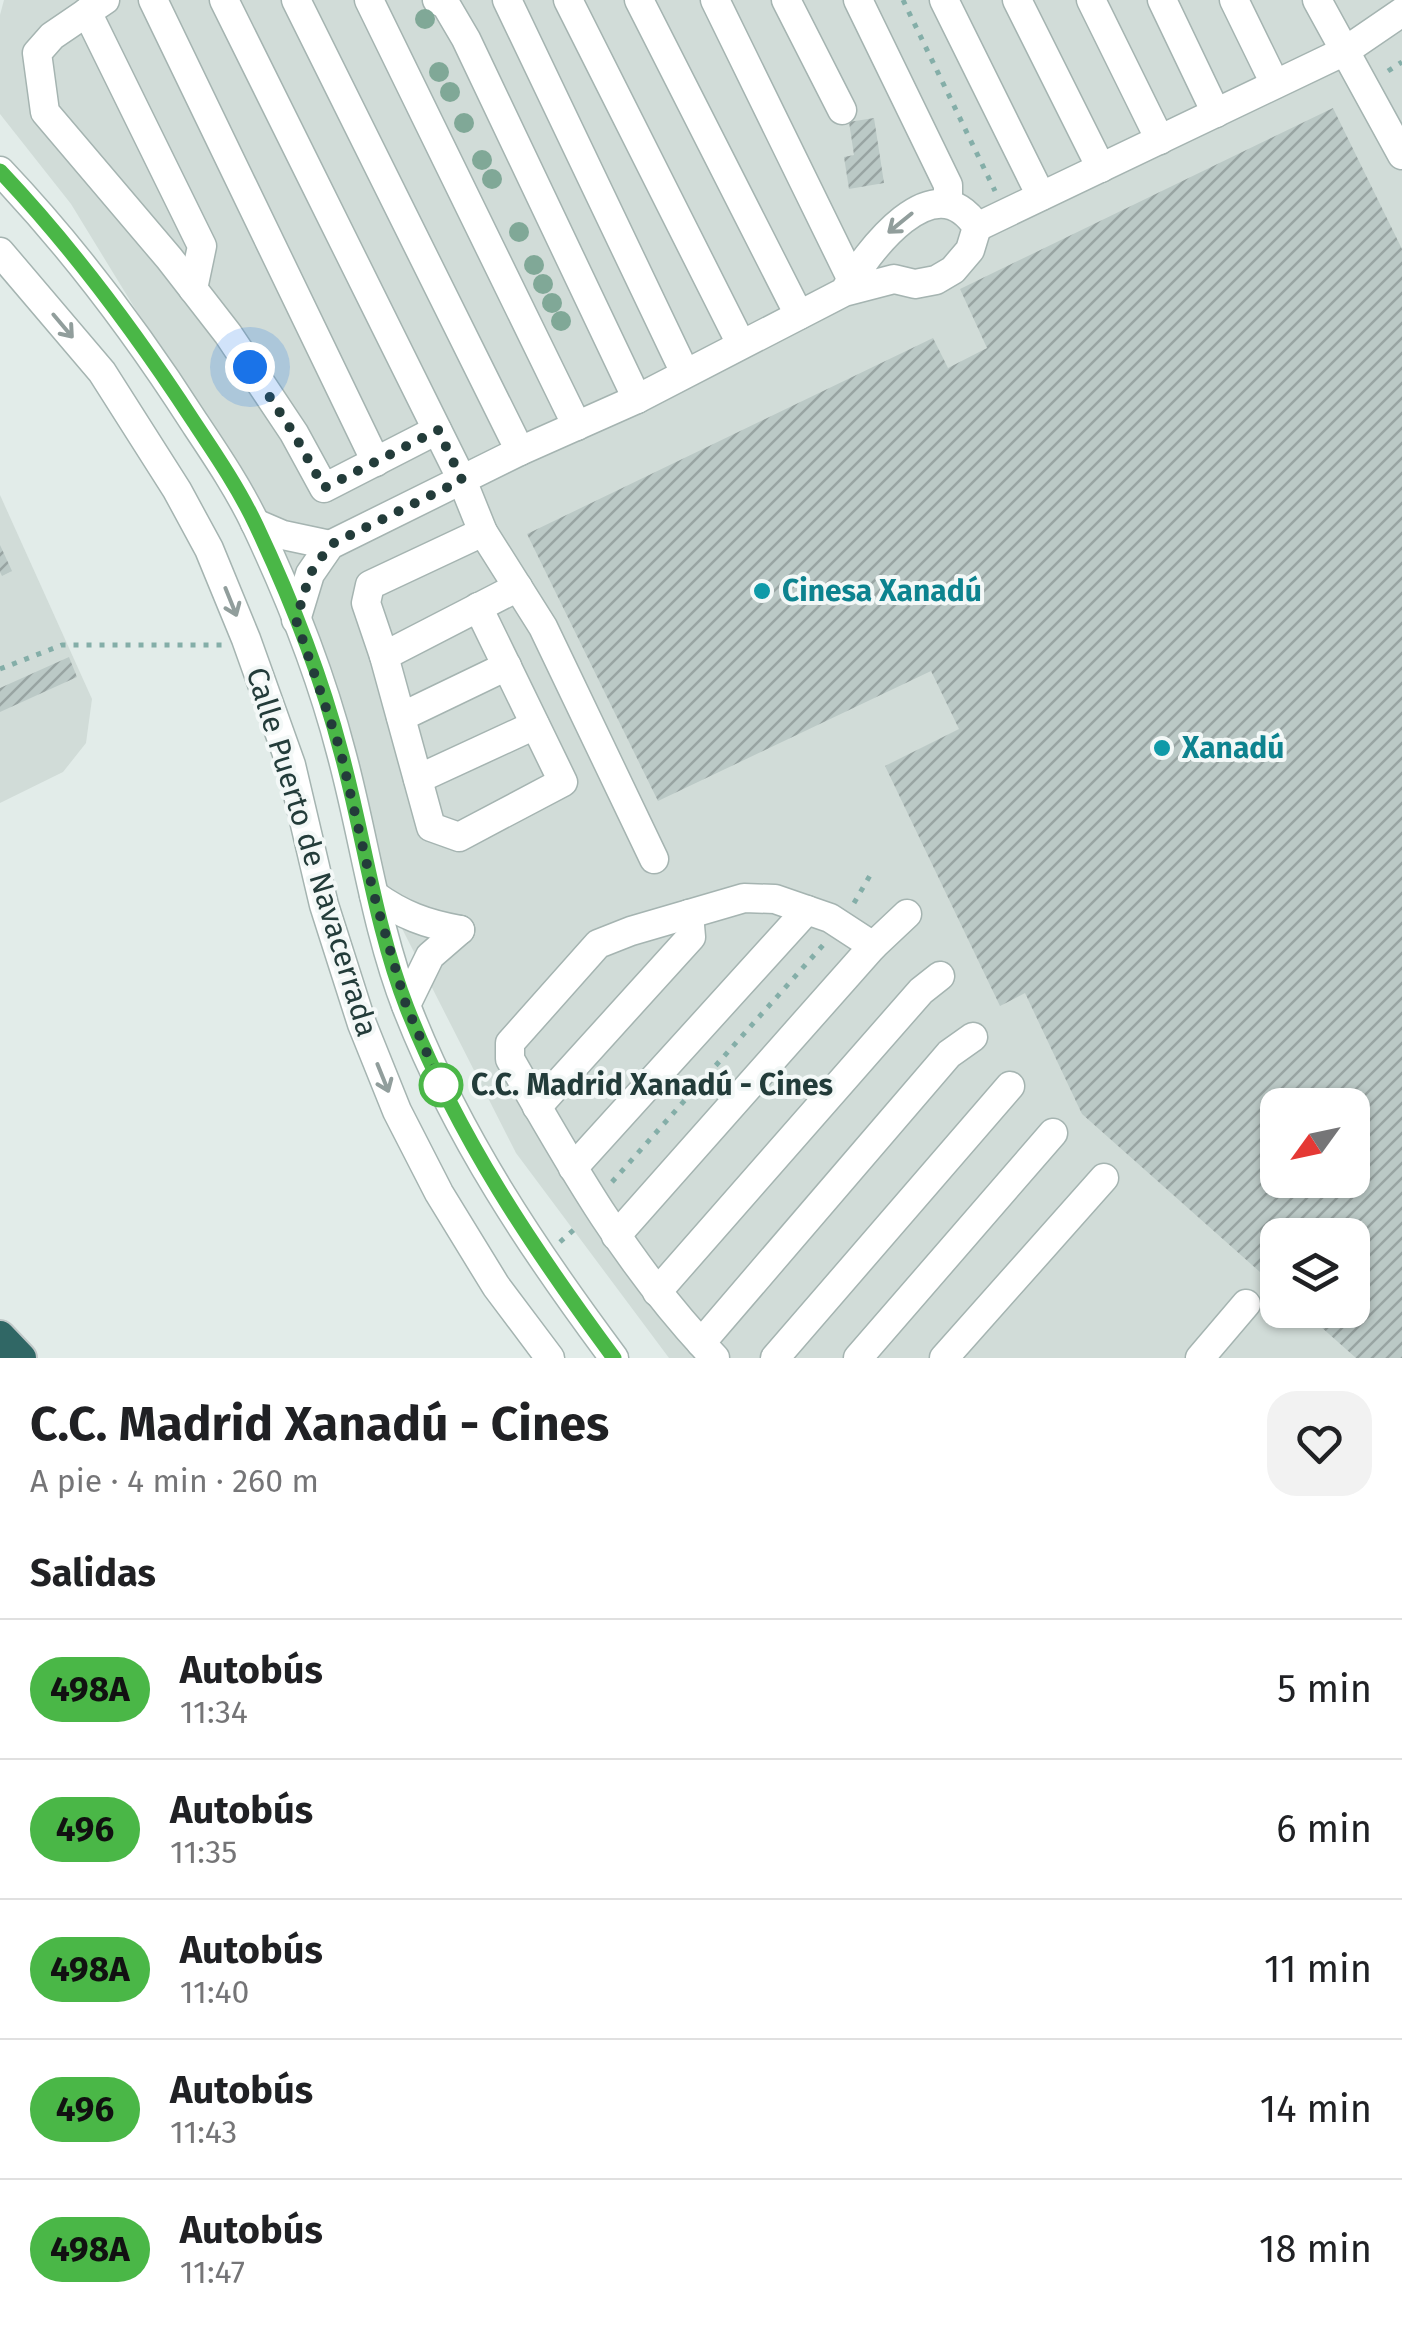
<!DOCTYPE html>
<html lang="es">
<meta charset="utf-8">
<style>
:root{--surface:#fff;--page:#f2f2f2;--text:#202124;--muted:#757577;--line:#e0e0e0}
body{margin:0;font-family:"Fira Sans",sans-serif;background:var(--page);color:var(--text);height:100vh;display:flex;flex-direction:column;font-size:38px;white-space:nowrap}
*{box-sizing:border-box;margin:0}
p{font-size:32px;color:var(--muted)}
.icon{flex:none;width:55px;height:55px;fill:none;stroke:currentColor;stroke-width:2;stroke-linecap:round;stroke-linejoin:round}
.map{position:relative;height:1358px;overflow:hidden}
.sheet{display:flex;flex-direction:column;background:var(--surface);flex:1}
.sheet>*{flex:none}
.badge{padding:0 20px;border-radius:32px;font-size:35px;line-height:65px}
.needle{width:65px;rotate:237deg}
.fabs{position:absolute;left:1260px;top:1088px;display:grid;gap:20px}
.fabs a{display:grid;place-items:center;width:110px;height:110px;border-radius:20px;background:var(--surface);box-shadow:0 2px 8px #0004;font-size:50px}
.you{position:absolute;width:50px;height:50px;margin:-25px;border:8px solid #fff;border-radius:50%;background:#1a73e8;box-shadow:0 0 0 15px #1a73e833}
.map>.badge{position:absolute;translate:-50% -50%;box-shadow:0 0 0 5px #fff}
h2{padding:0 30px;font-size:38px;line-height:90px}
.round{display:grid;place-items:center;flex:none;width:105px;height:105px;border-radius:30px;background:var(--page)}
.head{display:flex;align-items:center;justify-content:space-between;height:170px;padding:0 30px}
h1{font-size:48px;font-weight:700;line-height:75px}
ul{padding:0;list-style:none}
li{display:flex;align-items:center;gap:30px;height:140px;padding:0 30px;border-top:2px solid var(--line)}
li div{flex:1}
li b{display:block;font-size:38px}
li em{font-style:normal}
li .badge{min-width:110px;font-weight:700;text-align:center}
.map>svg:first-child{display:block}
</style>
<div class="map">
<svg width="1402" height="1358" viewBox="0 0 1402 1358">
<defs>
<pattern id="building-hatch" width="6" height="6" patternUnits="userSpaceOnUse" patternTransform="scale(2.5)"><rect width="6" height="6" fill="#bbc9c6"/><path d="M-1 1l2-2M0 6l6-6M5 7l2-2" fill="none" stroke="#98a4a2"/></pattern>
</defs>
<rect width="100%" height="100%" fill="#e2ece9"/>
<g fill="#d1dcd8" fill-rule="evenodd">
<path d="M4,0H1402V1358H669L516,1153L384,893L243,485L71,204L0,114V15ZM1278,1105H1352V1180H1278ZM1278,1235H1352V1310H1278Z"/>
<path d="M0,495L92,699L86,743L63,772L0,803Z"/>
</g>
<g fill="url(#building-hatch)" fill-rule="evenodd">
<path d="M1333,108L1402,249V1358H1356L1302,1310H1352V1235H1278V1288L1082,1114L1025,993L1000,1006L885,766L959,729L931,671L658,801L527,534L933,338L948,368L987,348L960,289ZM1278,1105H1352V1180H1278Z"/>
<path d="M874,118L884,183L849,189L844,157L854,155L849,122Z"/>
<path d="M0,545L12,571L2,576L0,572Z"/>
<path d="M69,657L77,677L0,712V688Z"/>
</g>
<g fill="none" stroke-linecap="round" stroke-linejoin="round">
<defs>
<g id="minor">
<path d="M105,0L52,36L37,53L45,112L169,258L228,334L294,433L324,488L437,430"/>
<path d="M153,0L376,462"/>
<path d="M224,0L462,480L483,532L543,627L654,859"/>
<path d="M296,0L520,451"/>
<path d="M369,0L577,426"/>
<path d="M437,0L446,5L466,39L637,399"/>
<path d="M507,0L685,373"/>
<path d="M568,0L741,344"/>
<path d="M639,0L799,315"/>
<path d="M715,0L851,278"/>
<path d="M786,0L842,110"/>
<path d="M858,0L948,185V203"/>
<path d="M944,0L1041,196"/>
<path d="M1017,0L1101,168"/>
<path d="M1091,0L1160,140"/>
<path d="M1162,0L1216,113"/>
<path d="M1234,0L1275,84"/>
<path d="M1317,0L1402,155"/>
<path d="M87,12L202,246L193,289"/>
<path d="M0,171C73,248 137,333 194,422C216,455 239,489 256,525C290,597 321,675 341,752C364,836 375,926 407,1008C457,1136 532,1248 614,1358"/>
<path d="M977,227L1345,51L1402,12"/>
<path d="M0,252L102,372L177,490L209,549L246,639L291,765L324,905L362,1024L397,1111L439,1193L496,1286L550,1358"/>
<path d="M255,523L283,535L330,545"/>
<path d="M478,607L563,782L459,837L431,827L384,656L366,603L370,585L483,532"/>
<path d="M296,620L310,574L330,545L520,451L637,399L844,292L894,279L915,284L936,280L953,270L970,250L977,227C934,161 867,252 844,292"/>
<path d="M384,656L518,587"/>
<path d="M401,717L507,666"/>
<path d="M418,779L535,725"/>
<path d="M374,895C402,915 426,924 460,930"/>
<path d="M406,1005L430,956L460,930"/>
<path d="M537,1107L691,937L689,914"/>
<path d="M573,1168L807,910"/>
<path d="M616,1236L873,946L907,914"/>
<path d="M657,1292L921,991L940,976"/>
<path d="M701,1343L949,1054L973,1037"/>
<path d="M715,1358C628,1267 572,1168 510,1059V1043L598,944L631,931L744,898L775,899L830,918L873,946"/>
<path d="M775,1358L1010,1086"/>
<path d="M858,1358L1053,1133"/>
<path d="M944,1358L1104,1178"/>
<path d="M1200,1358L1246,1304"/>
</g>
<path id="highway" d="M0,1336L21,1358"/>
</defs>
<use href="#minor" stroke="#a5b4b1" stroke-width="31"/>
<use href="#highway" stroke="#c1c8c8" stroke-width="34"/>
<g stroke="#84aea8" stroke-width="5" stroke-dasharray="5 8" stroke-linecap="butt">
<path d="M903,0L995,191"/>
<path d="M1388,71L1402,62"/>
<path d="M0,669L62,645H222"/>
<path d="M854,903L872,872"/>
<path d="M612,1182L824,944"/>
<path d="M560,1242L578,1226"/>
</g>
<use href="#minor" stroke="#fff" stroke-width="28"/>
<use href="#highway" stroke="#306765" stroke-width="30"/>
</g>
<g fill="#80a897">
<circle cx="425" cy="19" r="10"/>
<circle cx="439" cy="72" r="10"/>
<circle cx="450" cy="92" r="10"/>
<circle cx="464" cy="123" r="10"/>
<circle cx="482" cy="160" r="10"/>
<circle cx="492" cy="179" r="10"/>
<circle cx="519" cy="232" r="10"/>
<circle cx="534" cy="265" r="10"/>
<circle cx="543" cy="284" r="10"/>
<circle cx="552" cy="303" r="10"/>
<circle cx="561" cy="321" r="10"/>
</g>
<defs><path id="oneway-shaft" d="M-6 0H5M1.5-3L5.5 0L1.5 3" fill="none" stroke-width="1.6" stroke-linecap="round" stroke-linejoin="round" transform="scale(2.5)"/></defs>
<g stroke="#919e9c">
<use href="#oneway-shaft" transform="translate(900 223) rotate(141)"/>
<use href="#oneway-shaft" transform="translate(63 326) rotate(50)"/>
<use href="#oneway-shaft" transform="translate(231 602) rotate(68)"/>
<use href="#oneway-shaft" transform="translate(383 1078) rotate(68)"/>
</g>
<g fill="none" stroke-linecap="round" stroke-linejoin="round">
<defs>
<path id="line" d="M0,171C73,248 136,333 194,422C216,455 239,489 256,525C290,597 321,675 341,752C364,836 375,926 407,1008C458,1137 532,1247 614,1358"/>
</defs>
<use href="#line" stroke="#fff" stroke-width="22"/>
<use href="#line" stroke="#4ab747" stroke-width="15"/>
<path stroke="#233c3a" stroke-width="10" stroke-dasharray="0 18" d="M250,367L294,434L324,488L438,430L462,480L330,545L310,574L296,620L340,749L374,895L406,1005L443,1090L441,1085"/>
</g>
<g fill="#0f9aa8" stroke="#f3f8f7" stroke-width="4">
<circle cx="762" cy="591" r="10"/>
<circle cx="1162" cy="748" r="10"/>
</g>
<circle fill="#fff" stroke="#4ab747" stroke-width="5" cx="441" cy="1085" r="20"/>
<g text-anchor="middle" dominant-baseline="central" stroke-width="8" stroke-linejoin="round" paint-order="stroke">
<g font-size="30" font-weight="bold" fill="#0d838f" stroke="#f3f8f7" text-anchor="start">
<text x="782" y="591">Cinesa Xanadú</text>
<text x="1182" y="748">Xanadú</text>
</g>
<g font-size="30" fill="#233c3a" stroke="#f3f8f7">
<text transform="translate(312 852) rotate(73)">Calle Puerto de Navacerrada</text>
</g>
<g font-size="30" font-weight="bold" fill="#233c3a" stroke="#f3f8f7" text-anchor="start">
<text x="471" y="1085">C.C. Madrid Xanadú - Cines</text>
</g>
</g>
</svg>
<div class="fabs">
<a><svg class="needle" viewBox="-14 -14 28 28"><path d="M0-13l5 13h-10z" fill="#e53935"/><path d="M0 13l5-13h-10z" fill="#757577"/></svg></a>
<a><svg class="icon" aria-label="layers" viewBox="0 0 24 24"><path d="M12 4l9 5-9 5-9-5zM3 14l9 5 9-5"/></svg></a>
</div>
<div class="you" style="left:250px;top:367px"></div>
</div>
<section class="sheet">
<div class="head"><div><h1>C.C. Madrid Xanadú - Cines</h1><p>A pie · 4 min · 260 m</p></div><a class="round"><svg class="icon" aria-label="heart" viewBox="0 0 24 24"><path d="M12 20l-8-8c-3-5 5-10 8-4 3-6 11-1 8 4z"/></svg></a></div>
<h2>Salidas</h2>
<ul>
<li><span class="badge" style="background:#4ab747;color:#111">498A</span><div><b>Autobús</b><p>11:34</p></div><em>5 min</em></li>
<li><span class="badge" style="background:#4ab747;color:#111">496</span><div><b>Autobús</b><p>11:35</p></div><em>6 min</em></li>
<li><span class="badge" style="background:#4ab747;color:#111">498A</span><div><b>Autobús</b><p>11:40</p></div><em>11 min</em></li>
<li><span class="badge" style="background:#4ab747;color:#111">496</span><div><b>Autobús</b><p>11:43</p></div><em>14 min</em></li>
<li><span class="badge" style="background:#4ab747;color:#111">498A</span><div><b>Autobús</b><p>11:47</p></div><em>18 min</em></li>
</ul>
</section>
